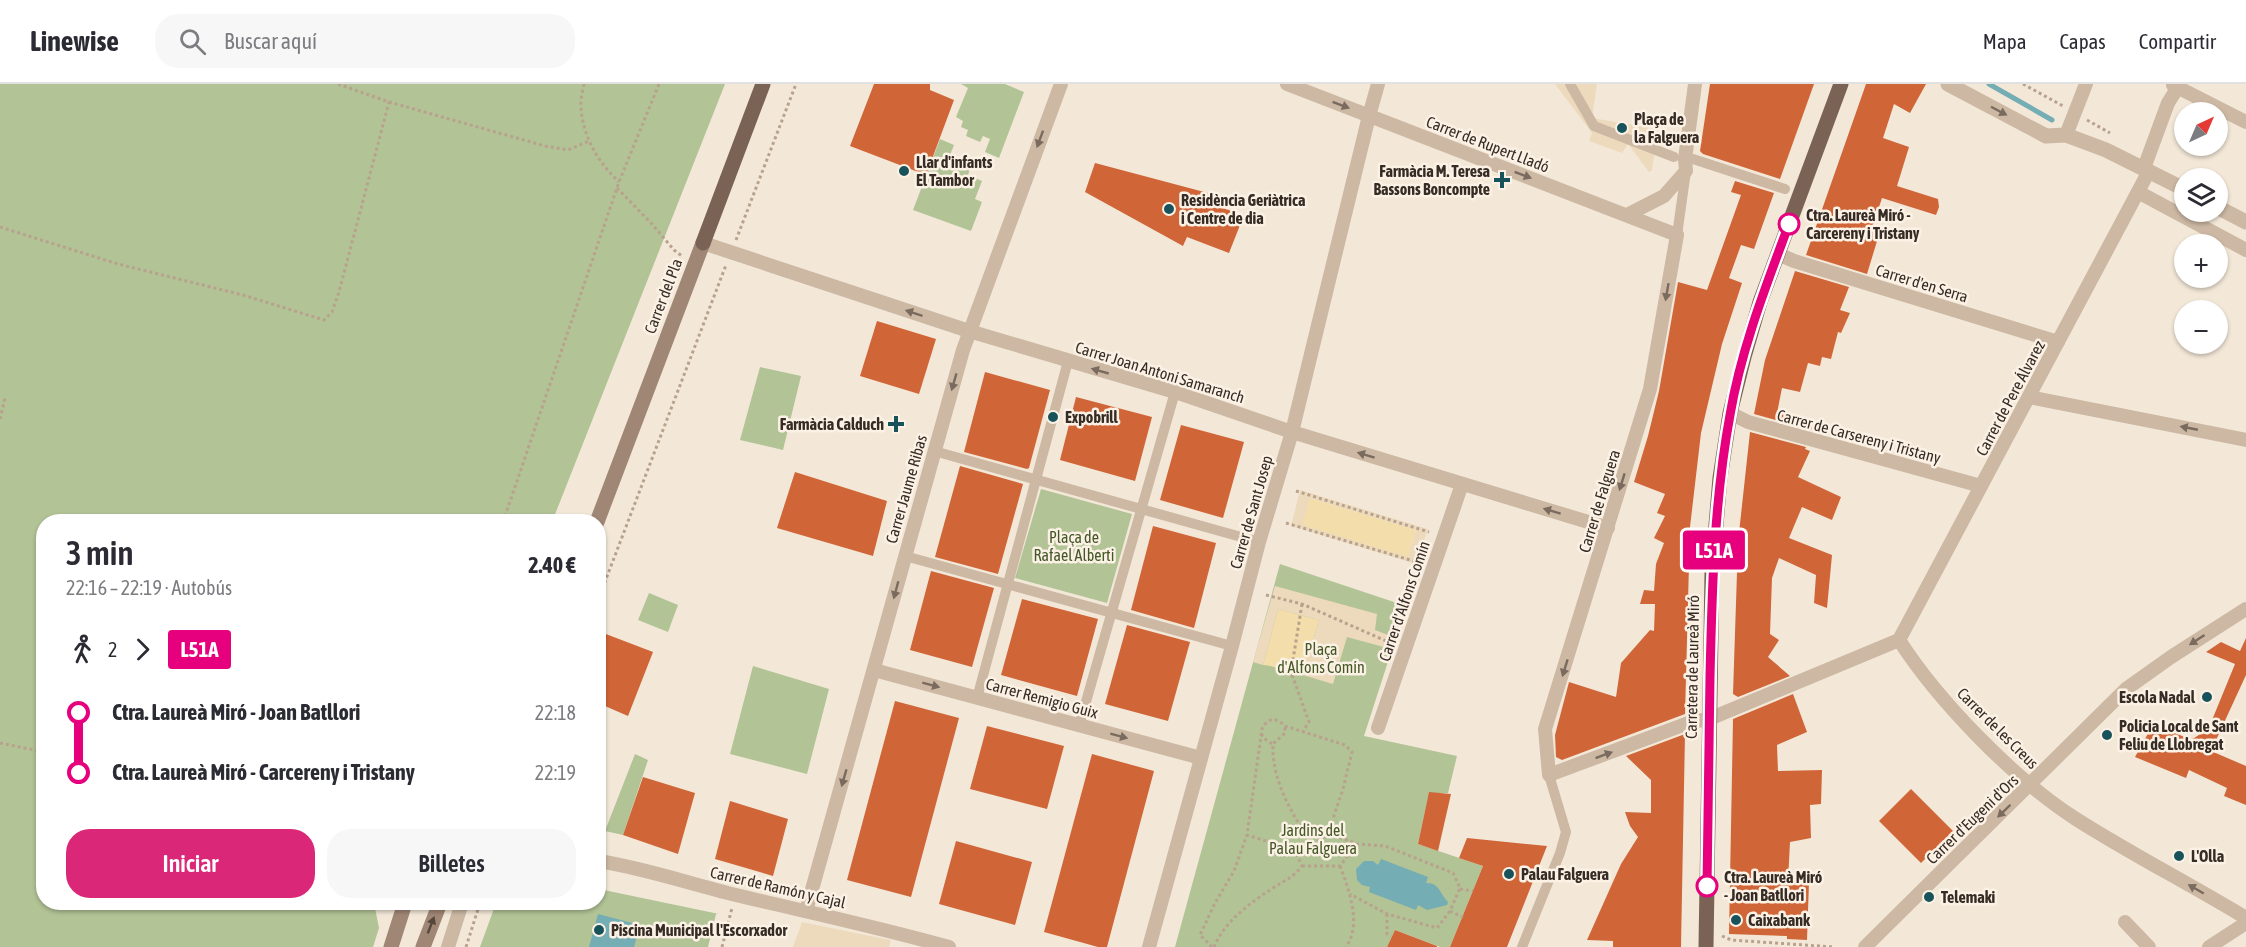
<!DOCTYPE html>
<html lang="es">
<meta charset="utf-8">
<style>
:root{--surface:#fff;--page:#f7f7f7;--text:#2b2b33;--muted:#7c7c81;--line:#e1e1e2;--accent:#db2777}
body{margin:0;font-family:"Asap Condensed",sans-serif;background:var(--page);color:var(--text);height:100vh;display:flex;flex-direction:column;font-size:22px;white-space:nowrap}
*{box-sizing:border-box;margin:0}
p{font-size:20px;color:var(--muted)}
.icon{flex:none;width:33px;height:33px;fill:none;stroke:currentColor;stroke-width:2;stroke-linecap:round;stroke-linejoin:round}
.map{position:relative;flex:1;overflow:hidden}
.sheet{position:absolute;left:36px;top:430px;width:570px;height:396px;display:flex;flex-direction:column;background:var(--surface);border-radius:24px;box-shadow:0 2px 4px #0004}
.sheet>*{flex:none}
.badge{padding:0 12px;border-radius:4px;font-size:21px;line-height:39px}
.needle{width:39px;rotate:44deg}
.fabs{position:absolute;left:2174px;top:18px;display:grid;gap:12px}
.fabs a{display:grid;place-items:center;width:54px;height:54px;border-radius:50%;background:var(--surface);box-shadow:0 2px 4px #0004;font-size:30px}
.map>.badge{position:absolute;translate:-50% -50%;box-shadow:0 0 0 3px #fff}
.legs{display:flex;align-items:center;gap:9px;height:66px;padding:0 30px;font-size:20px}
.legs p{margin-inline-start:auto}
.head{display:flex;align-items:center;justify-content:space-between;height:102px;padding:0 30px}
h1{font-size:33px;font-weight:600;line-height:45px}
.action{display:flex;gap:12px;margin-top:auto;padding:12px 30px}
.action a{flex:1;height:69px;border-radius:24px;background:var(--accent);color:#fff;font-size:24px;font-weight:600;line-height:69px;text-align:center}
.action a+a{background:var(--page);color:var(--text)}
ul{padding:0 30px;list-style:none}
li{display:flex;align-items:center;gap:21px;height:60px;font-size:22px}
li i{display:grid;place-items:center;width:9px;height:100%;margin:0 8px;background:currentColor}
li i::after{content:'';width:15px;height:15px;margin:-8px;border:4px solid;border-radius:50%;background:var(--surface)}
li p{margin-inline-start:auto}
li:first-child i{background:linear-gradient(#0000 50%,currentColor 0)}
li:last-child i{background:linear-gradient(currentColor 50%,#0000 0)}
header{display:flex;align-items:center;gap:36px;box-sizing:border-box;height:84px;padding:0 30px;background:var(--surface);border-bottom:2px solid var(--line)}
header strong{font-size:28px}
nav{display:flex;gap:33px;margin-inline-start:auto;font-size:21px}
.search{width:420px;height:54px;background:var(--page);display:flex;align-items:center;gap:15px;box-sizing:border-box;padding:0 21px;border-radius:24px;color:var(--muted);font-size:22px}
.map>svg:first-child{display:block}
</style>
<header>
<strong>Linewise</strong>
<div class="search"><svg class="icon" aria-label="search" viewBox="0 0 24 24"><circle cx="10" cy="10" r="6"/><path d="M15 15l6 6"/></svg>Buscar aquí</div>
<nav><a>Mapa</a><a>Capas</a><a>Compartir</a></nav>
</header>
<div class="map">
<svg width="2246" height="863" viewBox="0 0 2246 863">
<rect width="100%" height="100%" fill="#f3e8d8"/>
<g fill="#b2c396">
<path d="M0,0H725L552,438H44V819H374L379,844L373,863H0Z"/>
<path d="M961,0H1005L1024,8L999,74L985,68L990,55L983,52L980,58L966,52L968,46L961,43L963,37L956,33L968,4Z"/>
<path d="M940,55L954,61L950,71L957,74L955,79L970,85L968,91L982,97L975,115L982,118L971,147L913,126Z"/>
<path d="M760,283L801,292L783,366L740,356Z"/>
<path d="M1041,405L1132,430L1107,519L1015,494Z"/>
<path d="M1280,480L1406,522L1364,652L1457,672L1448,709H1429L1418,760L1483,782L1450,863H1440L1395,846L1387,863H1175Z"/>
<path d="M649,509L678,521L668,548L638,536Z"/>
<path d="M753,582L829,605L807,690L730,670Z"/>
<path d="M635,670L648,676L623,751L605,747Z"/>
<path d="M599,805L719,830H716L708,863H480L496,819H598Z"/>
</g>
<g fill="#f2ddab">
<path d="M1310,414L1416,446L1408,474L1301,441Z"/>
<path d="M1278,525L1319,536L1303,591C1289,588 1277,582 1263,581Z"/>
</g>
<g fill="#eddabd" fill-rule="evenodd">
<path d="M1555,0H1597L1592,34L1658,45L1652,86L1649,88L1628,60L1622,69L1589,57L1592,49Z"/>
<path d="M1300,406L1428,445L1416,480L1291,442ZM1310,414L1416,446L1408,473L1302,441Z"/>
<path d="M1275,502L1377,530L1375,546L1396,554L1391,565L1347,553L1333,600L1303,591L1319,536L1278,525L1263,581L1253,578Z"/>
<path d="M802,838L875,853L891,856L889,863H793Z"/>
</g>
<g fill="#74adb3">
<path d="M1381,775L1428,793L1426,799C1439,798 1440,810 1448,818L1447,821L1427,826L1418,821L1416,826L1369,808L1370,803L1362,801L1357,796L1356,785L1364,777H1373L1378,781Z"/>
<path d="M598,830L640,841L634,863H589Z"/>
</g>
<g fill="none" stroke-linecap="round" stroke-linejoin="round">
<path stroke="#74adb3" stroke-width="5" d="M1989,0L2052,36"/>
</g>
<g fill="#d06538">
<path d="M874,0H930V6L954,16L926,91L850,62Z"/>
<path d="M1710,0H1814L1780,95L1703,70L1700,67Z"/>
<path d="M1866,0H1926L1910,29L1894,20L1883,54L1909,63L1897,102L1938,115L1939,123L1936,131L1882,114L1873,141L1881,144L1867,190L1806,171Z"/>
<path d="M1095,79L1208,109L1204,118L1244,131L1229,169L1187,153L1183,162L1085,108Z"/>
<path d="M1735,97L1774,109L1754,165L1741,161L1729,194L1742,199L1722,260L1701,349L1690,443L1685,630L1562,676L1556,673L1555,651L1569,598L1616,613L1621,579L1650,546L1654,547L1655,520H1640L1644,506L1654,507L1656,480L1664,459L1654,454L1665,432L1657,429L1665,410L1634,398L1648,352L1659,307L1678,198L1707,206L1741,111L1731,108Z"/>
<path d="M1795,187L1849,203L1840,226L1850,229L1841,249L1838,248L1831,275L1822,273L1820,282L1808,279L1800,308L1782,304L1777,329L1813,339L1811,346L1754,330L1765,276Z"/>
<path d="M877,237L936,255L919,310L860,292Z"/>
<path d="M985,288L1050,306L1029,384L1027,385L964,368Z"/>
<path d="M1076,313L1152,333L1135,397L1060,376Z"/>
<path d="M1181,341L1244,358L1223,434L1160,416Z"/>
<path d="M1750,348L1806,363L1805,365L1810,367L1798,393L1841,413L1832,436L1802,423L1789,454L1832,471L1827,524L1814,519L1816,491L1779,474L1772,494L1770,550L1779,556L1768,573L1790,592L1738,613L1733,610L1738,458Z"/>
<path d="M960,382L1023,400L998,490L935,473Z"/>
<path d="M795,388L887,417L873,472L777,444Z"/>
<path d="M1153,442L1216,459L1194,544L1131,526Z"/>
<path d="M931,487L994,504L972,583L910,566Z"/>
<path d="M1022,515L1098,535L1077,612L1001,591Z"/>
<path d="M1127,541L1190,558L1168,637L1105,620Z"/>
<path d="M598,547L653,568L628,632L598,619Z"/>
<path d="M2246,554V591L2211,667L2246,682V721L2224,712L2227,704L2189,686L2186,694L2135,673L2150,646L2161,650L2164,644L2191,656L2202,649L2210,641L2235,580L2206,568L2221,558L2240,567Z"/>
<path d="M1793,610L1807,648L1777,661L1778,687L1822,686L1821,720L1810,721L1811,754L1790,758L1788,797L1809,798L1807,856L1787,855V852L1729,850L1733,635Z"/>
<path d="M895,617L959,634L911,813L847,796Z"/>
<path d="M987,642L1064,662L1047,725L970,705Z"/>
<path d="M1685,650L1681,863H1613V857L1587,856L1621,780L1638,753L1630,742L1625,728L1651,729V696L1626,672Z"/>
<path d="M1092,670L1154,687L1107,863H1098L1044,848Z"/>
<path d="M643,693L695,709L678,770L623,751Z"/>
<path d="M1911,705L1953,747L1921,779L1879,737Z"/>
<path d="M1429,708L1451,710L1438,767L1418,760Z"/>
<path d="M730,717L788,735L773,792L715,775Z"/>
<path d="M1467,754L1547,762L1507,863H1450L1483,782L1459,774Z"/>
<path d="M956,757L1032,778L1015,841L939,820Z"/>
<path d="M1395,846L1437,862V863H1387Z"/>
</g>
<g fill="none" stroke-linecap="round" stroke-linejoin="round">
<g stroke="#b8a28d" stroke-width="3" stroke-dasharray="3 3" stroke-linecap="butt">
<path d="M338,0L389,18L545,62L568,66L589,57"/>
<path d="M584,0C583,7 580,16 581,24C583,53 598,78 619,98"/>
<path d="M2023,0L2063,22"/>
<path d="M2087,36L2110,49"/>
<path d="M617,104L652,140L674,166L682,172"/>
<path d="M0,143L118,180L243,211L324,236L332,228L339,208L389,18"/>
<path d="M736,156L796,0"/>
<path d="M0,335L5,314"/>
<path d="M1296,407L1429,448"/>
<path d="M503,438L619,98L659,0"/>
<path d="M1286,439L1420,479"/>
<path d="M1266,511L1302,520L1393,560"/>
<path d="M598,516L726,181"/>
<path d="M1302,520L1291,588L1309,638L1303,647"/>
<path d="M1261,650L1267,657L1273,660"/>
<path d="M0,659L44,668"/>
<path d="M1328,749L1357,760L1385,762L1453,789L1460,804L1450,827L1437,844L1387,830L1350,810"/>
<path d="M1297,769L1303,764L1314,761"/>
<path d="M1302,782H1340L1357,760"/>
<path d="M1340,782C1349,806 1362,840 1346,863"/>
<path d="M1460,805L1473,807"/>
<path d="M1450,827L1463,833"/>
<path d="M1387,830V850L1391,852"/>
<path d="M1722,852L1731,856L1834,863"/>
<path d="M466,863L480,819"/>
<path d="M722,863L732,824"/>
<path d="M1212,863L1200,851L1215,819L1234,787L1247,751"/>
<path d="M1214,863C1224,838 1251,818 1273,804C1286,795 1292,795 1302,782L1296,769L1282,762L1247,751L1262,645C1268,633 1276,633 1285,642L1345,661L1352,668L1343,705L1328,749L1314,761C1293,734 1271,695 1273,660L1285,649V642"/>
</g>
<g stroke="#ccb8a3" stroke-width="10">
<path d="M1570,0L1594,42L1674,73"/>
<path d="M1693,75L1785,105"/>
<path d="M1677,151L1686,87"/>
<path d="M934,367L1259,458"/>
<path d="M905,472L1232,562"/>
<path d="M977,614L1068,277"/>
<path d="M1079,642L1175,308"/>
<path d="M1522,863L1560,769L1566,748L1549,691"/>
</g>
<g stroke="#ccb8a3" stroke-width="14">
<path d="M1287,0L1677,151L1650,305L1545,645L1549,691L1691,638L1709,635L1899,556C1939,618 2014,695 2076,735C2131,770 2190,800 2246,834"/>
<path d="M2173,1L2246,38"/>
<path d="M2066,51L2086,0"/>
<path d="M2144,84L2168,19L2180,0"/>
<path d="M2138,108L2246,166"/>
<path d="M1627,131L1664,112L1686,87L1685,75L1695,0"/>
<path d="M703,159L969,247L1175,308L1292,348L1608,444"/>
<path d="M1778,170L1794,177L2058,258"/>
<path d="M2029,313L2246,356"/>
<path d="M1730,329L1748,338L1981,402"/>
<path d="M1899,556L2149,87"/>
<path d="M874,586L1201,674"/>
<path d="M1378,644L1462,400"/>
<path d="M598,777C645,784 690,800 736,811C807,828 878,843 949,863"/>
<path d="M806,827L963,266L1061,0"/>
<path d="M2125,838L2149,863"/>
<path d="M448,863L462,819"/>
<path d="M1149,863L1232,562L1259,458L1292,348L1369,32L1378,0"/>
<path d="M1865,863L2126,605L2171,573L2246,525"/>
<path d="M2209,863L2246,839"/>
</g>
<g stroke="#ccb8a3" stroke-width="15">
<path d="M1948,0L2046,52L2066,51L2106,66L2184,105"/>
<path d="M2217,123L2246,138"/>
</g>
<g stroke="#a08674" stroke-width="15">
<path d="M597,438L703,159"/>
<path d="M391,863L405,819"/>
<path d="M423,863L440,819"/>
</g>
<g stroke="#7a6355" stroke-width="15">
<path d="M703,159L763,0"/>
<path d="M1706,863L1712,488L1720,394L1730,329L1744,273L1760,218L1841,0"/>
</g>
</g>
<defs><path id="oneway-solid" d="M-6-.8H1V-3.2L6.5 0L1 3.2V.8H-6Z" transform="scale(1.5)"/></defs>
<g fill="#7a6b5e">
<use href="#oneway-solid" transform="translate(1341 21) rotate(21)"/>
<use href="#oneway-solid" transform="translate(1999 27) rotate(28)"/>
<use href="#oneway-solid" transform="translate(1040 55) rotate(110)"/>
<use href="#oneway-solid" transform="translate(1523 91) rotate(21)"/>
<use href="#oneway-solid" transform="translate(1667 208) rotate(100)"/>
<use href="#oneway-solid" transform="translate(914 229) rotate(-162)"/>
<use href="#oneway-solid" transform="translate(1100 287) rotate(-164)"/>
<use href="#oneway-solid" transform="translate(954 298) rotate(106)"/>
<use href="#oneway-solid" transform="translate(2189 344) rotate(-169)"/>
<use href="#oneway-solid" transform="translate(1366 371) rotate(-163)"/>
<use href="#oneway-solid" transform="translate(1622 398) rotate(107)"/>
<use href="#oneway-solid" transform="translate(1552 427) rotate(-163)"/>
<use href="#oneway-solid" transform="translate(896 506) rotate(105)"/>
<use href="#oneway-solid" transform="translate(2197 556) rotate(147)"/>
<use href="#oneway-solid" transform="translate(1565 584) rotate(107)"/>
<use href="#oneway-solid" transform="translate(931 601) rotate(15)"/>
<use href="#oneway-solid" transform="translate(1119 652) rotate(15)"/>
<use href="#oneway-solid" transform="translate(1604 671) rotate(-20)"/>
<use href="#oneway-solid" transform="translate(844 694) rotate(106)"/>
<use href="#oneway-solid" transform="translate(2004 727) rotate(136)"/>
<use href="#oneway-solid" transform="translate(2196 805) rotate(-150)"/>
</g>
<use fill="#56473d" href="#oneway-solid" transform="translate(431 841) rotate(-69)"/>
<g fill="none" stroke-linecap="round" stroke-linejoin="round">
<defs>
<path id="line-1" d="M1707,802C1708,732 1709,663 1710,593C1712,505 1714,418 1730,331C1741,265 1766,202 1789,140"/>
</defs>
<use href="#line-1" stroke="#fff" stroke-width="14"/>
<use href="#line-1" stroke="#e6007e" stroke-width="9"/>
</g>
<g fill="#18535b" stroke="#fbf1e4" stroke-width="2">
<circle cx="1622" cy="44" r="6"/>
<circle cx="904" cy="87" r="6"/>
<path d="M1499 87h6v6h6v6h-6v6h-6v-6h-6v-6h6z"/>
<circle cx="1169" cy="125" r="6"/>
<circle cx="1053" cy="333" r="6"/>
<path d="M893 331h6v6h6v6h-6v6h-6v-6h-6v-6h6z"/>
<circle cx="2207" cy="613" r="6"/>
<circle cx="2107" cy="651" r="6"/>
<circle cx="2179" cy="772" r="6"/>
<circle cx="1509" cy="790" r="6"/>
<circle cx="1929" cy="813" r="6"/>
<circle cx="1736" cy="836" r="6"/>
<circle cx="599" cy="846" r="6"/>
</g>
<g fill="#fff" stroke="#e6007e" stroke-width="3">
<circle cx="1789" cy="140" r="10"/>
<circle cx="1707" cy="802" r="10"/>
</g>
<g text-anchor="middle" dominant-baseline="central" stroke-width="5" stroke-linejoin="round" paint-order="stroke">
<g font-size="16" font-weight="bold" fill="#362c25" stroke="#fbf1e4" text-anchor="start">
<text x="1634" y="35">Plaça de<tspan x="1634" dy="18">la Falguera</tspan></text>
<text x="916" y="78">Llar d'infants<tspan x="916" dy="18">El Tambor</tspan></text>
<text x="1490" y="87" text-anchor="end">Farmàcia M. Teresa<tspan x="1490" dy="18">Bassons Boncompte</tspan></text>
<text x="1181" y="116">Residència Geriàtrica<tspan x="1181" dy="18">i Centre de dia</tspan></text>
<text x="1065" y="333">Expobrill</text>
<text x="884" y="340" text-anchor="end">Farmàcia Calduch</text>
<text x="2195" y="613" text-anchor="end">Escola Nadal</text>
<text x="2119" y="642">Policia Local de Sant<tspan x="2119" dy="18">Feliu de Llobregat</tspan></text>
<text x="2191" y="772">L'Olla</text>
<text x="1521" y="790">Palau Falguera</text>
<text x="1941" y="813">Telemaki</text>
<text x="1748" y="836">Caixabank</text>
<text x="611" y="846">Piscina Municipal l'Escorxador</text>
</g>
<g font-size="16" fill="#362c25" stroke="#fbf1e4">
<text transform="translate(1488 60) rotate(21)">Carrer de Rupert Lladó</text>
<text transform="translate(1922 199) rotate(17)">Carrer d'en Serra</text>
<text transform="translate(663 212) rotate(-69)">Carrer del Pla</text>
<text transform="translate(1160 288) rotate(17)">Carrer Joan Antoni Samaranch</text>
<text transform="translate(2010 314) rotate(-62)">Carrer de Pere Álvarez</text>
<text transform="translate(1859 352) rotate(15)">Carrer de Carsereny i Tristany</text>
<text transform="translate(906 405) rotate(-74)">Carrer Jaume Ribas</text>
<text transform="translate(1599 417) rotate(-73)">Carrer de Falguera</text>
<text transform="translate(1251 428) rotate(-74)">Carrer de Sant Josep</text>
<text transform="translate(1404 517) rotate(-71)">Carrer d'Alfons Comín</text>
<text transform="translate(1692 583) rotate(-89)">Carretera de Laureà Miró</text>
<text transform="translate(1042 614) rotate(15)">Carrer Remigio Guix</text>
<text transform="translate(1998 644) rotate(45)">Carrer de les Creus</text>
<text transform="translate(1972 735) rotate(-44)">Carrer d'Eugeni d'Ors</text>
<text transform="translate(778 803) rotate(13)">Carrer de Ramón y Cajal</text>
</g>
<g font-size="16" font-weight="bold" fill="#362c25" stroke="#fbf1e4" text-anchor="start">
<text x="1806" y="131">Ctra. Laureà Miró -<tspan x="1806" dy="18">Carcereny i Tristany</tspan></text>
<text x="1724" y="793">Ctra. Laureà Miró<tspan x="1724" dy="18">- Joan Batllori</tspan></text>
</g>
<g font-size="16" fill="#435727" stroke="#fbf1e4">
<text x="1074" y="453">Plaça de<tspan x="1074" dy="18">Rafael Alberti</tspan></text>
<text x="1321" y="565">Plaça<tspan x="1321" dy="18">d'Alfons Comín</tspan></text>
<text x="1313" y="746">Jardins del<tspan x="1313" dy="18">Palau Falguera</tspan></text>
</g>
</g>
</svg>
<div class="fabs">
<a><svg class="needle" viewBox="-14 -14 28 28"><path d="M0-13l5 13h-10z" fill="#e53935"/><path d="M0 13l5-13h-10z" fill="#7c7c81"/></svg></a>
<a><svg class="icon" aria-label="layers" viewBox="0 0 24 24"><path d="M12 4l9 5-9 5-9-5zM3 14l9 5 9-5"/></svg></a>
<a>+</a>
<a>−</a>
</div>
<b class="badge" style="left:1714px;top:466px;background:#e6007e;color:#fff">L51A</b>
<section class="sheet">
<div class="head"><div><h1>3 min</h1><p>22:16 – 22:19 · Autobús</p></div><b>2.40 €</b></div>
<div class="legs"><svg class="icon" aria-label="walk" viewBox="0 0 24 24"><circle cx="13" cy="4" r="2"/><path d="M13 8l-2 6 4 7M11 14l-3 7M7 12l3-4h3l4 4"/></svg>2<svg class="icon" aria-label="forward" viewBox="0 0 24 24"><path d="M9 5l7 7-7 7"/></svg><b class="badge" style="background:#e6007e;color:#fff">L51A</b></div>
<ul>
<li><i style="color:#e6007e"></i><b>Ctra. Laureà Miró - Joan Batllori</b><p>22:18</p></li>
<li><i style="color:#e6007e"></i><b>Ctra. Laureà Miró - Carcereny i Tristany</b><p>22:19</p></li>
</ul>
<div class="action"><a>Iniciar</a><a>Billetes</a></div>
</section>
</div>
